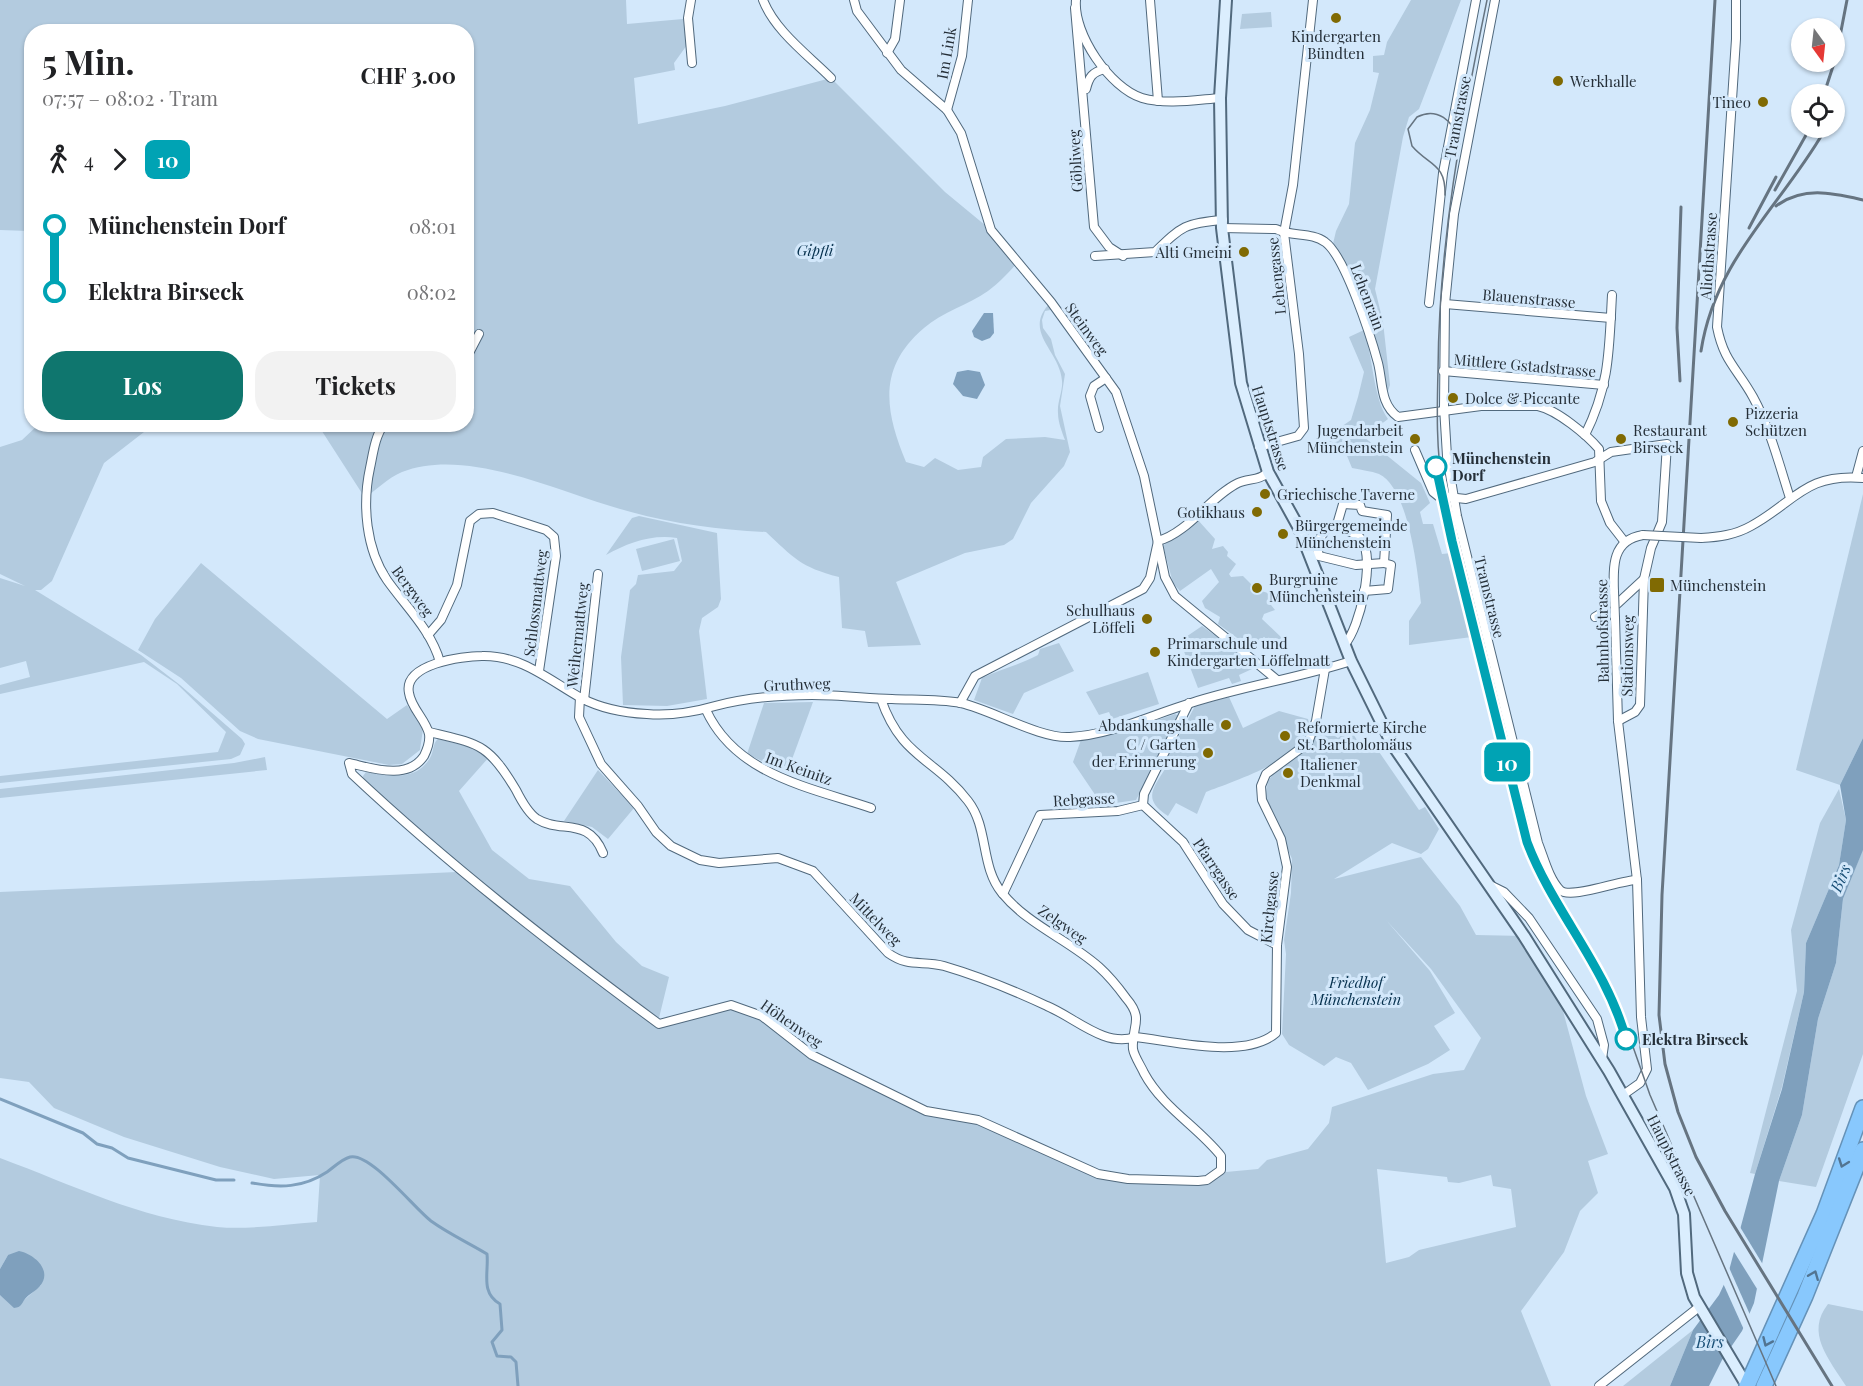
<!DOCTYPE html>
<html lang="de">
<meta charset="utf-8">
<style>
:root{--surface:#fff;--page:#f2f2f2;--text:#202124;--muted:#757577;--accent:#0f766e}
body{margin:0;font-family:"Playfair Display",serif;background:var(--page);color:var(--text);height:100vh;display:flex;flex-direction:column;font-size:22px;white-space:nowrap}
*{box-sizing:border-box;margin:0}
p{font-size:20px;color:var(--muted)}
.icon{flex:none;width:33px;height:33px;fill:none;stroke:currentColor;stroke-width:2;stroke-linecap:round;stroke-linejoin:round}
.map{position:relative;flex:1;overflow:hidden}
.drawer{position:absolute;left:24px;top:24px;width:450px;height:408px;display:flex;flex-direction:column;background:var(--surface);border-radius:24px;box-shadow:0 2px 4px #0004}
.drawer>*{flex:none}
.badge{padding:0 12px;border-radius:9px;font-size:21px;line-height:39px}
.needle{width:39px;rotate:165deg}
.controls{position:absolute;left:1791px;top:18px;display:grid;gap:12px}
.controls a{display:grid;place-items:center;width:54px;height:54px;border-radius:50%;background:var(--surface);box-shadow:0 2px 4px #0004;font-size:30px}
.map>.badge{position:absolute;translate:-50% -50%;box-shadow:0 0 0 3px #fff}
.legs{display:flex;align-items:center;gap:9px;height:66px;padding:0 18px;font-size:20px}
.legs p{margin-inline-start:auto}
.headline{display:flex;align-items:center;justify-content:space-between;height:102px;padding:0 18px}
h1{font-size:33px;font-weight:700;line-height:45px}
.cta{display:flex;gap:12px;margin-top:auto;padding:12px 18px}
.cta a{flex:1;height:69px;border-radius:24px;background:var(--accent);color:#fff;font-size:24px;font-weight:700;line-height:69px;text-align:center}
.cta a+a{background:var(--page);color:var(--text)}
ul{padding:0 18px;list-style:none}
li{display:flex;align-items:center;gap:21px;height:66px;font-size:22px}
li i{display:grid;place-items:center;width:9px;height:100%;margin:0 8px;background:currentColor}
li i::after{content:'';width:15px;height:15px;margin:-8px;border:4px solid;border-radius:50%;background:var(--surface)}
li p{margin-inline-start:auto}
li:first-child i{background:linear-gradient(#0000 50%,currentColor 0)}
li:last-child i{background:linear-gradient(currentColor 50%,#0000 0)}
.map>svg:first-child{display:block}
</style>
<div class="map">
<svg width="1863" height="1386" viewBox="0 0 1863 1386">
<rect width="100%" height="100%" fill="#d3e8fb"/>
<g fill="#b3cbdf" fill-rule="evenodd">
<path d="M0,0H626L627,24L683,19L687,45L674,63L675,70L634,78L638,124L725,106L831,78L945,192L991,230L1018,262C1009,272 999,283 988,291C968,305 942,312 924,328C877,368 885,411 906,462L924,467L935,458L958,470L981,467L983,457L1006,439L1045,437L1065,440C1062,432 1058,422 1058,413C1057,402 1063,391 1062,381C1060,350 1021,332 1051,302L1056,309L1045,311L1042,320L1043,328L1051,339L1055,355L1065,374L1060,406L1070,452L1064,466L1031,503L1013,539L1004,545L965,553L896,582L921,645L868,647L865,631L842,628L839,577C800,567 794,558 766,532C720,530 675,524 631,512C564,495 470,446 402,472C388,478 377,489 365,498L318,425L466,424V32H32L31,240L28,231L0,230Z"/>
<path d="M1411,0H1461L1419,109L1409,117L1403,137L1375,289L1383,322L1390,385L1388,391L1356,297L1332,248L1336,231L1349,204L1355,143L1370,110L1379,73L1373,72V56L1384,55L1387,42Z"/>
<path d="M1271,12L1272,27L1240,29L1242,14Z"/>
<path d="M1364,330C1373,356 1373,398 1388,419L1364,437L1421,483L1430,503L1420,512L1423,524H1433L1442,554L1452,553L1472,637L1409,645V621L1421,603C1418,573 1409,488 1379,474C1371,471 1361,470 1352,468L1345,451L1324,450L1338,429L1351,420L1358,397L1364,372L1349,337Z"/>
<path d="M38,425H153L104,463L52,581L41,590H35L141,655L180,685L242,739L245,744L240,755L231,759L0,783V776L218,752L226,732L177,684L144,662L0,694V685L30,677L26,661L0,668V578L25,586L0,574V447L22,440Z"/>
<path d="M1863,494V738L1840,785L1796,770Z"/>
<path d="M639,516L717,533L721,599L718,607L702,618L699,631L707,699L667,706L623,705L621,657L630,590L636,584L638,575L674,571L682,561L677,538C651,534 628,543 606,555L632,518Z"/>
<path d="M1197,519L1215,539L1212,549L1223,546L1228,552L1227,556L1236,564L1229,574L1231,577L1243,576L1259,592L1261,591L1272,594L1277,601L1271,605L1275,610L1264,614L1262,619L1283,639L1276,647L1264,637L1251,648L1218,624L1220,617L1205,608L1202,601L1219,582L1211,569L1180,591L1173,583L1163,546Z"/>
<path d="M674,539L680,561L642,571L636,549Z"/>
<path d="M201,563L387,719L407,705L423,729L420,750L402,764L389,765L258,739L240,731L181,678L138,650L155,619Z"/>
<path d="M1202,626L1237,651L1252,669L1239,675L1241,681L1232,684L1229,678L1198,688L1180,641Z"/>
<path d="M1059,643L1074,671L1024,693L1013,714L974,700L982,678C1001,669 1019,665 1038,655L1040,649Z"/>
<path d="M1148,672L1159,704L1112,719L1109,712L1099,715L1086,692Z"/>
<path d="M1229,697L1243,728L1279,711L1308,719C1320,754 1231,782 1206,792L1197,814L1176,803L1168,816C1140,798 1155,787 1168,764L1165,762L1195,706Z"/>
<path d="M813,702L787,773L747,754L764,703Z"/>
<path d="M1175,714L1179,716L1136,800L1102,805L1073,762L1081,740L1126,731Z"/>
<path d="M1318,725L1338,738L1350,729L1362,748L1375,746L1419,810L1425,807L1439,829L1428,849L1421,854L1392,843L1334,879L1421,857L1460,906L1476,935L1524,936L1556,985L1586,1096L1608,1154L1588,1161L1598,1193L1580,1211L1564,1252L1521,1311L1551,1386H0V1295L23,1301L41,1285L8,1255L0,1269V1158C73,1185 138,1218 217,1227C249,1230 285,1224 317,1222L320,1175L274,1179L220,1167L124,1137L54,1108L29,1082L0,1078V892L457,872L535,936L656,1025L731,1005L749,1010L812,1055L926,1111L978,1120L1098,1174L1198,1181L1221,1170L1226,1172L1258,1169L1267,1160L1308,1149L1329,1123L1332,1107L1433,1074L1464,1070L1481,1038L1431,969L1386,920L1430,971L1455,1013L1434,1026L1450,1050L1428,1064L1368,1090L1351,1063L1336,1057L1324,1066L1289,1045L1282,1034L1286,954L1284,940L1291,893L1292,859L1266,798C1266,770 1279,773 1295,757C1304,747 1311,735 1318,725ZM1377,1169L1447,1177L1448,1182L1459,1183L1491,1175L1493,1186L1511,1189L1516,1227L1419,1250L1409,1257L1386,1263Z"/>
<path d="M438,739L475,748L490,756L459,791L492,850L529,879L570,886L616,942L642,966L669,977L659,1018L471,877L364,781L363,776L366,772C389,776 418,782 431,756C434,749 433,743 438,739Z"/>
<path d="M265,757L267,770L0,798V789L234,763Z"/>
<path d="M598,770L634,808L608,839L592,827L564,821Z"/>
<path d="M1839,789L1846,820L1839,865L1806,943L1804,992L1782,1087L1755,1174L1750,1173L1797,991L1791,930L1820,823Z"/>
<path d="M1863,849V1054L1816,1187L1779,1181L1802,1115L1818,1019L1836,963L1843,899Z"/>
<path d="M1828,1304L1863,1311V1386H1846C1829,1359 1805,1333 1828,1304Z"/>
<path d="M1693,1330L1670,1386H1623Z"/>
</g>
<g fill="#7fa0bd">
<path d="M984,313H993L994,333L990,338L982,341L974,337L972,331Z"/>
<path d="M968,370L980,372L985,385L977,399L963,396L953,384L957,372Z"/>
<path d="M1863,738V850L1843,899L1836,963L1818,1019L1802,1115L1779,1181L1754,1303L1742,1331L1722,1360L1709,1386H1670L1693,1330L1719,1295L1727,1278L1755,1174L1782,1089L1804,992L1806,943L1839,865L1846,820L1840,785Z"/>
<path d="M19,1251C34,1254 53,1270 40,1286C36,1291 29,1294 25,1299C21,1304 22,1307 14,1308L0,1295V1269L8,1255Z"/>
</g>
<g fill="#d3e8fb">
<path d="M1737,1222L1765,1268L1759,1292L1731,1247Z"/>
<path d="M1727,1263L1751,1317L1745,1332L1722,1281Z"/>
</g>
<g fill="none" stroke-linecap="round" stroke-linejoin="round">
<g stroke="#7fa0bd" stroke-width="3">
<path d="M0,1099L83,1133L97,1144L112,1148L128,1158L216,1180H234"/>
<path d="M252,1183C280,1188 303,1188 327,1172C334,1167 342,1159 350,1157C370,1152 414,1208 431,1221C449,1234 469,1243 487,1254C489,1272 480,1293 500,1304L502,1330L492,1342L497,1356L511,1357L516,1362L518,1386"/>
</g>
<defs>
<g id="street">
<path d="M691,0L688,18L692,63"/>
<path d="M763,0C775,31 808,55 831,78"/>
<path d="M854,0L857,11L901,70L947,110L961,133L991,230L1051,302L1116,392L1144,476L1165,577L1175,596L1276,679"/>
<path d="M1076,0C1073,34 1110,88 1142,98C1166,105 1195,100 1220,98"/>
<path d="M1150,0L1158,101"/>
<path d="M1495,0L1454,214L1445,304L1444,407L1447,456L1457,516L1538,843C1544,858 1549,879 1560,890C1570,900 1620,880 1637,880"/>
<path d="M1736,0V39L1717,327C1724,362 1737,368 1753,397C1770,428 1779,464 1790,498"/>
<path d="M1075,8L1094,227L1109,247L1123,256"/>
<path d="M887,53L895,39L900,0"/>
<path d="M1086,89C1089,77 1092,72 1105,69"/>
<path d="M947,110L962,56L968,0"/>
<path d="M1222,228L1276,229C1291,237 1312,232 1325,242C1345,256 1371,337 1378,363C1383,383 1380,404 1398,417L1481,406H1538C1557,410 1587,435 1599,449L1601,501L1610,523L1624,541"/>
<path d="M1095,256L1155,252C1182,226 1185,223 1223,220"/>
<path d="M1429,303L1443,173L1476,0"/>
<path d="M1445,304L1611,318"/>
<path d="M466,359L479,334"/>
<path d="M1443,371L1604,385"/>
<path d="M384,424C375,436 373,454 370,468C362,505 366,549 387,580C406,607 431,630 440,662"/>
<path d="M1099,428L1090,396L1094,386L1106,378"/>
<path d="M1585,435C1610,385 1609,349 1612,295"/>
<path d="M1259,447L1298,436L1304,428L1299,354L1284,233L1293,185L1313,0"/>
<path d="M1415,450L1433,492L1438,496L1466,499L1595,462L1611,452L1667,444L1662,522L1651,548L1644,579L1640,705L1635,712L1618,721"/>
<path d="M1856,477L1863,451"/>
<path d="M1336,528L1343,504L1360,505L1362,511L1387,515L1384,563L1391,565L1388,589L1364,591"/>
<path d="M1701,538C1719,537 1735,535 1751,526C1795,502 1805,473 1863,478"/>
<path d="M1315,555L1356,565L1384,563"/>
<path d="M1318,555L1319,540L1328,526C1337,528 1357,532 1362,540C1375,561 1360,627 1345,644"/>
<path d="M1614,592C1613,566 1612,540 1643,535"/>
<path d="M1595,617L1617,604L1644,579"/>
<path d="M1615,618L1618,721L1637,880L1641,1017L1647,1069L1640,1083L1623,1095"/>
<path d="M428,635L441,620L457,585L470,521L479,514L493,513L546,530L554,537L556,556L539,671"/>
<path d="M580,697L579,717L601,764L638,806L656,832L671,846L700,860L719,863L778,858L813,871L888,953C909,968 922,960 944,966C978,976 1015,991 1047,1006C1074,1017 1105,1048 1135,1037C1173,1041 1245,1060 1276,1033L1277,945L1287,867L1281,839L1262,800L1261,786L1266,774L1308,743L1316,721L1325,669"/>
<path d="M881,699C901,758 935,758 968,801C989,828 980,866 1002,893C1028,925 1069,940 1099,967C1109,976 1118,987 1126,998C1145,1020 1131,1026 1133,1049C1134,1056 1141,1066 1144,1073C1163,1108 1197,1126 1221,1156V1170L1207,1180L1198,1181L1128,1179L1098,1174L978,1120L926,1111L812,1055L762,1016L731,1005L659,1024C552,945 449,865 352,774L349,763C372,768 407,781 424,756C427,750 430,741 429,734C426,720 411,708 409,693C403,664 462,656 482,656C521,655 549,680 581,698C600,708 626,713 647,714C670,716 694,712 715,706C745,698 781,695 812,695C839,695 865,698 892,699C914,700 939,699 961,703C992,710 1040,739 1070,737C1111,735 1151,715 1191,703C1244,686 1299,678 1351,661"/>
<path d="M584,700L598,574"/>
<path d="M960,703L975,676L1143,589L1150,578L1158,541C1188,533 1211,496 1238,483C1248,478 1260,481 1268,472"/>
<path d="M1189,703L1144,794L1143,805L1183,842L1223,904L1248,930L1277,945"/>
<path d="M706,710C736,775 809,787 871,808"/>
<path d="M429,732C479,744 488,743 516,790C521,800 528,813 537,819C561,834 588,816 603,853"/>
<path d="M1490,885L1504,892L1529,918L1597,1019L1604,1045L1602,1059"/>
<path d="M1003,894L1040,815L1118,811L1143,805"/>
<path d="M1599,1386L1699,1307"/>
</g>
<path id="secondary" d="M1226,0L1220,98L1222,228L1241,383L1268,472L1299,528L1351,661L1392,744L1524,936L1609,1071L1675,1188L1684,1214L1687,1273L1694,1297L1747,1386"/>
<g id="highway">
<path d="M1747,1386L1824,1214L1863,1108"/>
<path d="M1764,1386L1805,1296L1863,1150"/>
</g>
</defs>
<use href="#street" stroke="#51697d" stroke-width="10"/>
<use href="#secondary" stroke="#51697d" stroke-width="14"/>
<use href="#highway" stroke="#6592b8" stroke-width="18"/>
<use href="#street" stroke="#fff" stroke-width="8"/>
<use href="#secondary" stroke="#dbeefe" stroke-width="10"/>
<use href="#highway" stroke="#88c8fd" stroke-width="15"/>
<g stroke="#667481" stroke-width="1.5">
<path d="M1487,0C1461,126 1439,241 1438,370C1437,410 1436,450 1443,489L1520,801L1537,856L1551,887L1613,990L1650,1095L1776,1386"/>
<path d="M1445,195C1446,163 1429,166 1412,146L1408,129L1417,117C1436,107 1455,120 1457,141"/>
</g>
<g stroke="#667481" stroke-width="3">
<path d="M1715,0L1662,895L1659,1015L1665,1064L1678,1112L1696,1157L1725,1211L1832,1386"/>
<path d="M1824,94L1836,57L1847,0"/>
<path d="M1775,190L1810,128"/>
<path d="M1776,206C1804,186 1832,193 1863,200"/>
<path d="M1749,228L1776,177"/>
<path d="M1701,351C1715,260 1779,208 1823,133"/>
<path d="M1680,381L1677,328L1681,207"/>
</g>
<defs>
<g id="street-bridge">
<path d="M1643,535L1701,538"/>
<path d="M1614,592L1615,618"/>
</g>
</defs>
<use href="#street-bridge" stroke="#51697d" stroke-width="10" stroke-linecap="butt"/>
<use href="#street-bridge" stroke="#fff" stroke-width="8"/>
</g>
<defs><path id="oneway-chevron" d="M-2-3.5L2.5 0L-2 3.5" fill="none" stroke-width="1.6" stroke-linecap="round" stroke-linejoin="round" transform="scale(1.5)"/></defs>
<g stroke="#527491">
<use href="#oneway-chevron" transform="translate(1843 1163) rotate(110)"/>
<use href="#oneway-chevron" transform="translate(1814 1275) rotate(-68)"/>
<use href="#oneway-chevron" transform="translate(1767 1342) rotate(114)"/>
</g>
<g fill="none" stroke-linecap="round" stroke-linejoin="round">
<defs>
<path id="line-1" d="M1436,467L1452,541L1527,842C1553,911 1606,966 1626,1039"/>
</defs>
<use href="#line-1" stroke="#fff" stroke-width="14"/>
<use href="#line-1" stroke="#00a3b4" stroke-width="9"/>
</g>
<g fill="#806a03" stroke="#d3e8fb" stroke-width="2">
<circle cx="1336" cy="18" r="6"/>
<circle cx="1558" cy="81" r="6"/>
<circle cx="1763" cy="102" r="6"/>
<circle cx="1244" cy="252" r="6"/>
<circle cx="1453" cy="398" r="6"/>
<circle cx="1733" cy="422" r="6"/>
<circle cx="1415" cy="439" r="6"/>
<circle cx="1621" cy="439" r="6"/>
<circle cx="1265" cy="494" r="6"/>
<circle cx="1257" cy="512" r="6"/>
<circle cx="1283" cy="534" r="6"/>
<rect x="1649" y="577" width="16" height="16" rx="3"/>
<circle cx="1257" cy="588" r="6"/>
<circle cx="1147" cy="619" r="6"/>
<circle cx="1155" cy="652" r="6"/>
<circle cx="1226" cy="725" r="6"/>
<circle cx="1285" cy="736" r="6"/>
<circle cx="1208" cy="753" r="6"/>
<circle cx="1288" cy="773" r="6"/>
</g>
<g fill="#fff" stroke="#00a3b4" stroke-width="3">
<circle cx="1436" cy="467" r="10"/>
<circle cx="1626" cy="1039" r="10"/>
</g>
<g text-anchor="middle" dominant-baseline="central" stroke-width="6" stroke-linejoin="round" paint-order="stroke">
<g font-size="15" fill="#252f38" stroke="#d3e8fb" text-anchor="start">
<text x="1336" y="36" text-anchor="middle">Kindergarten<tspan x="1336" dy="17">Bündten</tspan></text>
<text x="1570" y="81">Werkhalle</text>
<text x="1751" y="102" text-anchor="end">Tineo</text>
<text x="1232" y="252" text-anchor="end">Alti Gmeini</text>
<text x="1465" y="398">Dolce &amp; Piccante</text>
<text x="1745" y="413">Pizzeria<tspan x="1745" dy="17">Schützen</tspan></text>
<text x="1403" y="430" text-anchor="end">Jugendarbeit<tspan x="1403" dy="17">Münchenstein</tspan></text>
<text x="1633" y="430">Restaurant<tspan x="1633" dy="17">Birseck</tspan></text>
<text x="1277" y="494">Griechische Taverne</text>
<text x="1245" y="512" text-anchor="end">Gotikhaus</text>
<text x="1295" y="525">Bürgergemeinde<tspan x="1295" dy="17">Münchenstein</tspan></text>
<text x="1269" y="579">Burgruine<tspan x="1269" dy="17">Münchenstein</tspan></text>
<text x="1670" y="585">Münchenstein</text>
<text x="1135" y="610" text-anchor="end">Schulhaus<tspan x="1135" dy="17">Löffeli</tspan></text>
<text x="1167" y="643">Primarschule und<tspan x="1167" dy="17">Kindergarten Löffelmatt</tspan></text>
<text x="1214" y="725" text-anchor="end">Abdankungshalle</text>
<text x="1297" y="727">Reformierte Kirche<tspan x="1297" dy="17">St. Bartholomäus</tspan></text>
<text x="1196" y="744" text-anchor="end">C / Garten<tspan x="1196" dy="17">der Erinnerung</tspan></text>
<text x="1300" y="764">Italiener<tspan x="1300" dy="17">Denkmal</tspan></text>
</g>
<g font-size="15" fill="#252f38" stroke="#d3e8fb">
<text transform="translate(946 53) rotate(-80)">Im Link</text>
<text transform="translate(1457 117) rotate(-79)">Tramstrasse</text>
<text transform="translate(1075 161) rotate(-93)">Göbliweg</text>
<text transform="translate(1708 256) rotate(-86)">Aliothstrasse</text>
<text transform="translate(1276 276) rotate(-96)">Lehengasse</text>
<text transform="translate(1368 297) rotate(69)">Lehenrain</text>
<text transform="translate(1529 298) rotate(5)">Blauenstrasse</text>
<text transform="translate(1087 329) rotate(54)">Steinweg</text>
<text transform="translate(1525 365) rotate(5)">Mittlere Gstadstrasse</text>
<text transform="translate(1271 428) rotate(72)">Hauptstrasse</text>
<text transform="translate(413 591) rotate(54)">Bergweg</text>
<text transform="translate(1490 597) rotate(76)">Tramstrasse</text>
<text transform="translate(535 603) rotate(-83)">Schlossmattweg</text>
<text transform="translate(1602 631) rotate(-91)">Bahnhofstrasse</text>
<text transform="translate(577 635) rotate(-84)">Weihermattweg</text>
<text transform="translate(1627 656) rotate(-89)">Stationsweg</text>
<text transform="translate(797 684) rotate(-2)">Gruthweg</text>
<text transform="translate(799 768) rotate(20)">Im Keinitz</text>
<text transform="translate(1084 799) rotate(-3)">Rebgasse</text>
<text transform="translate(1217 869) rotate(56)">Pfarrgasse</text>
<text transform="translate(1269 907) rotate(-84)">Kirchgasse</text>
<text transform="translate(876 919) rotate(46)">Mittelweg</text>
<text transform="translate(1063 924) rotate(35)">Zelgweg</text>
<text transform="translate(792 1023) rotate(35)">Höhenweg</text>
<text transform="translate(1672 1155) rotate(63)">Hauptstrasse</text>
</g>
<g font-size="15" font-style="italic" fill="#042f4c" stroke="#d3e8fb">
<text x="815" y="250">Gipfli</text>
<text x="1356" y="982">Friedhof<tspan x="1356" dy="17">Münchenstein</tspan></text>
</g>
<g font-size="15" font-weight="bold" fill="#252f38" stroke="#d3e8fb" text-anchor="start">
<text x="1452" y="458">Münchenstein<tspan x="1452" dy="17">Dorf</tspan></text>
<text x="1642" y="1039">Elektra Birseck</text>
</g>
<g font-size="16" font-style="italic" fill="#1a5077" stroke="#d3e8fb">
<text transform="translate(1840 878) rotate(-67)">Birs</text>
<text x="1710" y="1341">Birs</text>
</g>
</g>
</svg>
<div class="controls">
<a><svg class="needle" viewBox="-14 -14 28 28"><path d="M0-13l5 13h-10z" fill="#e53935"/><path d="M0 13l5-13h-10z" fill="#757577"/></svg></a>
<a><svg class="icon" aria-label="locate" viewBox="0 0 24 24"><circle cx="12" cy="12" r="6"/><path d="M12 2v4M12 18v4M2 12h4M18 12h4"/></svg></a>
</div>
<b class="badge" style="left:1507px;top:762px;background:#00a3b4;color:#fff">10</b>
<section class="drawer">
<div class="headline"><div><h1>5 Min.</h1><p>07:57 – 08:02 · Tram</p></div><b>CHF 3.00</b></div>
<div class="legs"><svg class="icon" aria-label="walk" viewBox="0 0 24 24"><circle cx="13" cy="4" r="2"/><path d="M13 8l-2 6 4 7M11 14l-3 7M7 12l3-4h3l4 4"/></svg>4<svg class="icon" aria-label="forward" viewBox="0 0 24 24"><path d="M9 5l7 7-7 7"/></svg><b class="badge" style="background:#00a3b4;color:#fff">10</b></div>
<ul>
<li><i style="color:#00a3b4"></i><b>Münchenstein Dorf</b><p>08:01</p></li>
<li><i style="color:#00a3b4"></i><b>Elektra Birseck</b><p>08:02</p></li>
</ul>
<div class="cta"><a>Los</a><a>Tickets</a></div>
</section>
</div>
